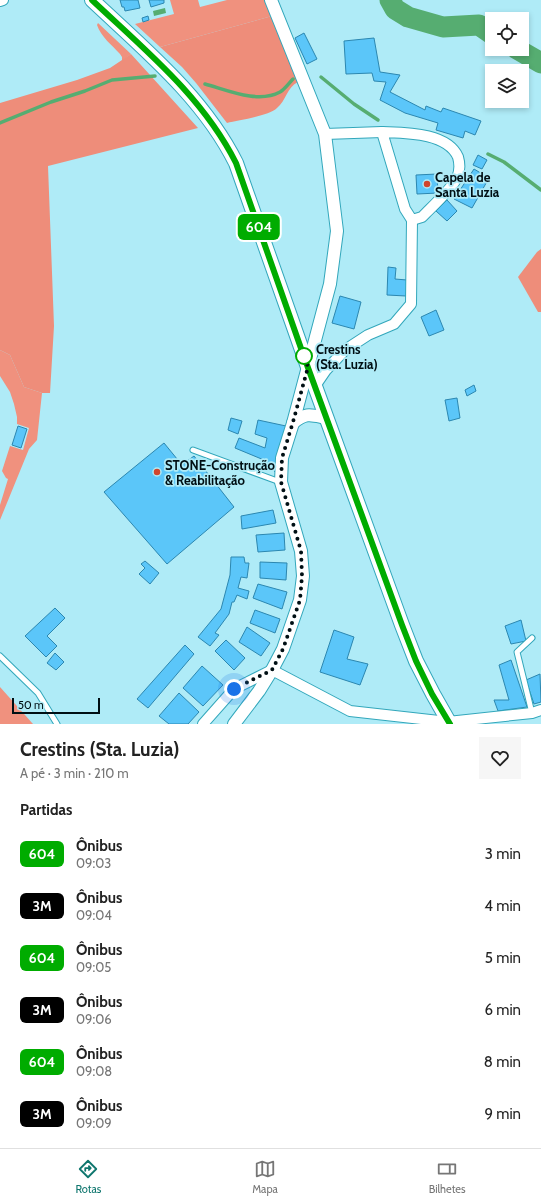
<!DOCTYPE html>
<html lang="pt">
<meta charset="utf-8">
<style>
:root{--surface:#fff;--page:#f6f6f6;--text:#222;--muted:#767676;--line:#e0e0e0;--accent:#0f766e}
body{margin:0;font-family:Cabin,sans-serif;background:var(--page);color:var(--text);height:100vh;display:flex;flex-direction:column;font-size:15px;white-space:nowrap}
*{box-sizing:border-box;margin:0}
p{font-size:13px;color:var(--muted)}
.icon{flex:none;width:22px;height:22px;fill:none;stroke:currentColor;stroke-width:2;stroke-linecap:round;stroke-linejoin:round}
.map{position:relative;height:724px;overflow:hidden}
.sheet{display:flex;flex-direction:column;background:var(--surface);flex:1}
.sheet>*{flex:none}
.badge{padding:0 8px;border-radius:6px;font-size:14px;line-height:26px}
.fabs{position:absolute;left:485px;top:12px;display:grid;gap:8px}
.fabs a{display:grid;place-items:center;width:44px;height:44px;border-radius:0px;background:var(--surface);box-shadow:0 2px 6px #0003;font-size:20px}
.scale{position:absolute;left:12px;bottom:10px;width:88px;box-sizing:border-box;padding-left:4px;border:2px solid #000f14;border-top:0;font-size:11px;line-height:14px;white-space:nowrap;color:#000f14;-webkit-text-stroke:3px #afebf7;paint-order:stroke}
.you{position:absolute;width:20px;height:20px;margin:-10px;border:3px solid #fff;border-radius:50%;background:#1a73e8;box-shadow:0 0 0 6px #1a73e833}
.map>.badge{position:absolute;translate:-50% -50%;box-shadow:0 0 0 2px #fff}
h2{padding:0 20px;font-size:15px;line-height:36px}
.round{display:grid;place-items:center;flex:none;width:42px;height:42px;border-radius:0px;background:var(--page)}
.head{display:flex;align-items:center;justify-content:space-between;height:68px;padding:0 20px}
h1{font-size:19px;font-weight:700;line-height:30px}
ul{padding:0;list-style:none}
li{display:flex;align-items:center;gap:12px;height:52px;padding:0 20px}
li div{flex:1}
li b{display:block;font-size:15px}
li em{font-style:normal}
li .badge{min-width:44px;font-weight:700;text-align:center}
.menu{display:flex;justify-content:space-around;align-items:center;height:56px;border-top:1px solid var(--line);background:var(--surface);font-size:11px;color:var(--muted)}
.menu a{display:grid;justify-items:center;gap:2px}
.menu .current{color:var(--accent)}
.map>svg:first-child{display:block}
</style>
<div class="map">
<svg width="541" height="724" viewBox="0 0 541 724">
<rect width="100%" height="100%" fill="#afebf7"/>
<g fill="#f0917e">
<path d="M170,0H198L200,7L227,0H265L272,16L160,47L135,24L174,14Z"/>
<path d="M98,23L131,54L122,61V57L120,54C112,45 101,37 97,25Z"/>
<path d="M0,350L10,355L24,387L42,393L37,440L29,449L0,520V505L8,479L6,478L2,471L10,446L23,450L29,428L17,424V417L14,404L10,392L0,376Z"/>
<path d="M0,687L33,724H0Z"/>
</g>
<g fill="#ee8d7a">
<path d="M272,16L298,82C287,87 286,101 277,108C269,116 239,120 227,123L196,83L182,67L160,47Z"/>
<path d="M131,54L198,128L48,166L54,326L50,393H42L24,387L10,355L0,350V103L77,80L110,68Z"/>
<path d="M541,249V312H538L518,277L537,252Z"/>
</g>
<path fill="#56ad71" d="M165,8L166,13L154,16L153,11Z"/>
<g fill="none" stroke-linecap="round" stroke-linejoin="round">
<g stroke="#56ad71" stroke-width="3.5">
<path d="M321,77L354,104L378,120"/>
<path d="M205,84C227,90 258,104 280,92C285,89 289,83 293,79"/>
<path d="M0,123L51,102L85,91L112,80L155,76"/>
<path d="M488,154L504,162L541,190"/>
</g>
<g stroke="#56ad71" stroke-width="21">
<path d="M390,0L395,9L408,17L443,27L479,25L492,34"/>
<path d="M517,49L541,63"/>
</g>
</g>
<g fill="#5bc6f9" stroke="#2c87b0">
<path d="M120,0H138L140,8L125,11L124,7H122Z"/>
<path d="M149,0H164V3L151,7Z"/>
<path d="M148,16L149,20L143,22L142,18Z"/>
<path d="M304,33L317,59L307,64L295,38Z"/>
<path d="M374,38L380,72L400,75L390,92L425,110L426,106L441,112L443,108L481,121L475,135L465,131L463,138L436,130L438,123L405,113L380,100L386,82L374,81L372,73L346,74L344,41Z"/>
<path d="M478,155L487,160L482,169L473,165Z"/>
<path d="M474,169L489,178L472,208L454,199Z"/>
<path d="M437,174L438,193L417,194L416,175Z"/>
<path d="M447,200L457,211L447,221L436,211Z"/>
<path d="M388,267L396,268L395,279L407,280L406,296L387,295Z"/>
<path d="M340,296L361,302L354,329L332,323Z"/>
<path d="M436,310L444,330L429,336L421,317Z"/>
<path d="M474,385L476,391L467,396L465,390Z"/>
<path d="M457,398L460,418L449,421L445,400Z"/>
<path d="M231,418L242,421L238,434L228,430Z"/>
<path d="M258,420L286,426L277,474L264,460L235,448L239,438L265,448L267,438L255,434Z"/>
<path d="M18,426L27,429L21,448L12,445Z"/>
<path d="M164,443L182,465L194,456L234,507L167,564L104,492Z"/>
<path d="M273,510L276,523L242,529L241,516Z"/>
<path d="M284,533L285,550L258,552L256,535Z"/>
<path d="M231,557H244L245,563H249L247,578L241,577L238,588L249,591L247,599L237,595L234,602H232L229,614L215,633L219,635L210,646L198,637L221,609L230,575Z"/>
<path d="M145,561L159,573L150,584L139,574L145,568L141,564Z"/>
<path d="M260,562L287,563L286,580L260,578Z"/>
<path d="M258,584L287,592L282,609L253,598Z"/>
<path d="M55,608L65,618L47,636L57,646L46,657L25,636Z"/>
<path d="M255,610L280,619L275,633L250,623Z"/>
<path d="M521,620L526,641L511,644L505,626Z"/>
<path d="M247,627L270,643L261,656L239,642Z"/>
<path d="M334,630L354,637L347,659L368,664L360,685L320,672Z"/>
<path d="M226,640L245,658L234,670L215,651Z"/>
<path d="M185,645L194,654L148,708L137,699Z"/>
<path d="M55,653L64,662L56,670L47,663Z"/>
<path d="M511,660L527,707L498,711L494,700H509L499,665Z"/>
<path d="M202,666L223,685L203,706L183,688Z"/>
<path d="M540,674L541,702L534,704L526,680Z"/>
<path d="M179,693L199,712L188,724H169L159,716Z"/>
</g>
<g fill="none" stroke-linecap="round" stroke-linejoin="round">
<defs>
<g id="service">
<path d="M193,450L280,482"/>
<path d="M532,638L517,652L532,713"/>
<path d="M0,656L38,693L57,724"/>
</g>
<g id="minor">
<path d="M0,1L3,0"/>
<path d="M325,134L382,132"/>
<path d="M315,386L326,370L345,350L368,335L394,324L411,304L412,220L405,209L382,132C404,133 447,132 458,157C460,164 460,171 457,178C451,189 435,204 426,213L422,217L412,220"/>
<path d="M203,724L234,689L272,670L350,711L448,722L532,713L541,710"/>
</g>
<g id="tertiary">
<path d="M293,423C306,412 311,415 326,418"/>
<path d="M234,724L259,691L272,670L283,649L300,600L303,576L301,551L281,482L282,458L293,423L330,284L337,231L325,134L271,0"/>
</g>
<path id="secondary" d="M92,0C145,50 203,97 236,163L308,367L402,625L416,661L433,694L450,724"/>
</defs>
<use href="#service" stroke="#32a7bb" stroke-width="7"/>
<use href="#minor" stroke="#32a7bb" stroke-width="12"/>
<use href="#tertiary" stroke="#32a7bb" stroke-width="14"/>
<use href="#secondary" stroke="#32a7bb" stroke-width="16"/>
<use href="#service" stroke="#fff" stroke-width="5"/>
<use href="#minor" stroke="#fff" stroke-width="10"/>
<use href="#tertiary" stroke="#fff" stroke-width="12"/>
<use href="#secondary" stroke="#fff" stroke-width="14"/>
</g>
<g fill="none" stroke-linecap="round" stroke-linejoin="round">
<defs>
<path id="line" d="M92,0C145,50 203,97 236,163L303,354L402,625L416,661L432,694L450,724"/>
</defs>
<use href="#line" stroke="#fff" stroke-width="9"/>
<use href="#line" stroke="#00ac00" stroke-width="6"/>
<path stroke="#000f14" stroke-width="4" stroke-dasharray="0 7.2" d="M234,689L272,670L283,649L300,600L302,576L301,551L281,482L282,458L293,422L308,367L303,354L304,356"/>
</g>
<g fill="#d0452d" stroke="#afebf7" stroke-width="1.5">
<circle cx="427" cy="184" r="4"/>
<circle cx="157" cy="472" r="4"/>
</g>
<circle fill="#fff" stroke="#00ac00" stroke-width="2" cx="304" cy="356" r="8"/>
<g text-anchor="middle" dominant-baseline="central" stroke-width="3.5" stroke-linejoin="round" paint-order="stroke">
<g font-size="13" font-weight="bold" fill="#000f14" stroke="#afebf7" text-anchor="start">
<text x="435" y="177">Capela de<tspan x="435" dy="15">Santa Luzia</tspan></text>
<text x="165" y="465">STONE-Construção<tspan x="165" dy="15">&amp; Reabilitação</tspan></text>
</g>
<g font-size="13" font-weight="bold" fill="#000f14" stroke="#afebf7" text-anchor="start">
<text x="316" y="349">Crestins<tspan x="316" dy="15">(Sta. Luzia)</tspan></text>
</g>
</g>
</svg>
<div class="fabs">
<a><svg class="icon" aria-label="locate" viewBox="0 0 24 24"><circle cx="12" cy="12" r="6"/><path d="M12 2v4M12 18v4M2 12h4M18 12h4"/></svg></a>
<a><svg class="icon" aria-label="layers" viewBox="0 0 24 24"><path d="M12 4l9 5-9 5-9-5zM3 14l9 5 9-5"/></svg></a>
</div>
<div class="scale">50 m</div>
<div class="you" style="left:234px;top:689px"></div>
<b class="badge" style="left:259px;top:227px;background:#00ac00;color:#fff">604</b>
</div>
<section class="sheet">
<div class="head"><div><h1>Crestins (Sta. Luzia)</h1><p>A pé · 3 min · 210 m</p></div><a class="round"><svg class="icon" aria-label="heart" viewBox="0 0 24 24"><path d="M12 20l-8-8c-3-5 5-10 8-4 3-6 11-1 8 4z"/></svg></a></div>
<h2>Partidas</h2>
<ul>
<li><span class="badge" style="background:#00ac00;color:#fff">604</span><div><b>Ônibus</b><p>09:03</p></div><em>3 min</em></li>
<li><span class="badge" style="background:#000;color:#fff">3M</span><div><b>Ônibus</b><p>09:04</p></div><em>4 min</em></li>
<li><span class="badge" style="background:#00ac00;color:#fff">604</span><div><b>Ônibus</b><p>09:05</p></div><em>5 min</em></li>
<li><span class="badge" style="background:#000;color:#fff">3M</span><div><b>Ônibus</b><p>09:06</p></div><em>6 min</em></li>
<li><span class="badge" style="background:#00ac00;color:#fff">604</span><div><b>Ônibus</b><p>09:08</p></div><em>8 min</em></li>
<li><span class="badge" style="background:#000;color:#fff">3M</span><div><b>Ônibus</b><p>09:09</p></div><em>9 min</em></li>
</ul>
</section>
<nav class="menu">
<a class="current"><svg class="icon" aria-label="directions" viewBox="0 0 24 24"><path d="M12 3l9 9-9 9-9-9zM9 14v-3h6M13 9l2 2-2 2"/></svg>Rotas</a>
<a><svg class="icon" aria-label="map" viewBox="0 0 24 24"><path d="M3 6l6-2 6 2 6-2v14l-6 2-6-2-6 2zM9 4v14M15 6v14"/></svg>Mapa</a>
<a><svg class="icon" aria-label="tickets" viewBox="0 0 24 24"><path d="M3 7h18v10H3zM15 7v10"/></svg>Bilhetes</a>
</nav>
